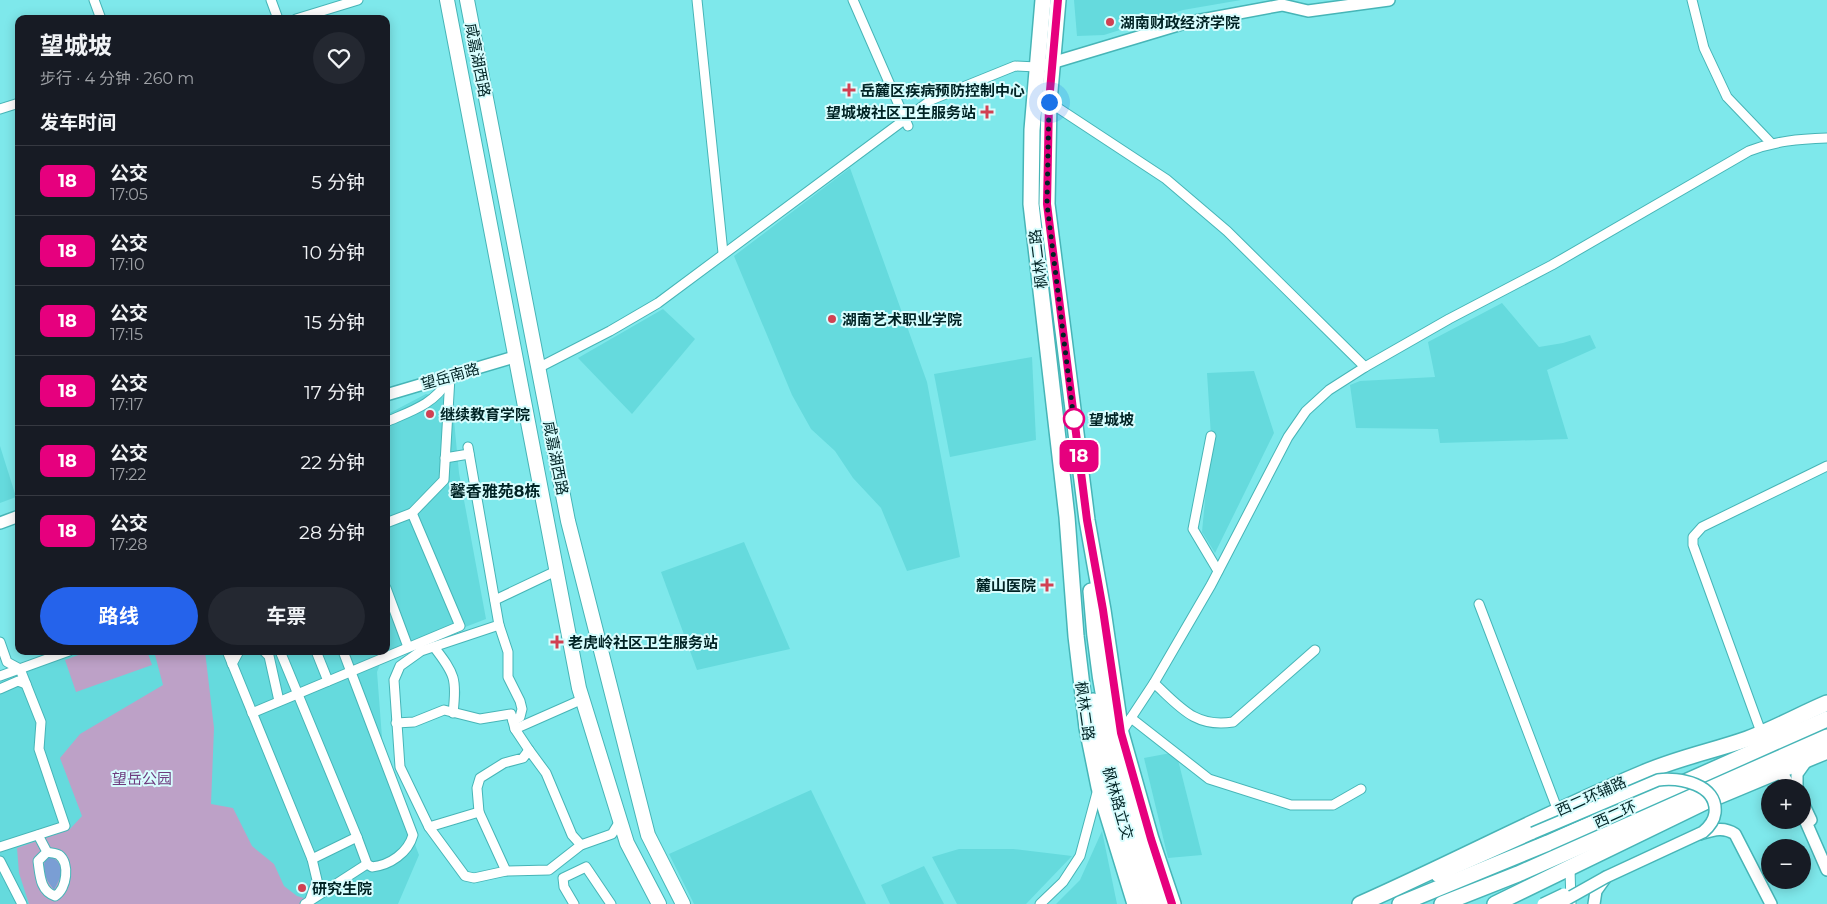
<!DOCTYPE html>
<html lang="zh">
<meta charset="utf-8">
<style>
:root{--surface:#171b24;--page:#242831;--text:#f1f3f6;--muted:#9ea1a6;--line:#363941;--accent:#2563eb}
body{margin:0;font-family:Montserrat,"Noto Sans SC",sans-serif;background:var(--page);color:var(--text);height:100vh;display:flex;flex-direction:column;font-size:19px;white-space:nowrap}
*{box-sizing:border-box;margin:0}
p{font-size:16px;color:var(--muted)}
.icon{flex:none;width:28px;height:28px;fill:none;stroke:currentColor;stroke-width:2;stroke-linecap:round;stroke-linejoin:round}
.map{position:relative;flex:1;overflow:hidden}
.side{position:absolute;left:15px;top:15px;width:375px;height:640px;display:flex;flex-direction:column;background:var(--surface);border-radius:10px;box-shadow:0 2px 12px #0003}
.side>*{flex:none}
.badge{padding:0 10px;border-radius:8px;font-size:18px;line-height:32px}
.tools{position:absolute;left:1761px;top:779px;display:grid;gap:10px}
.tools a{display:grid;place-items:center;width:50px;height:50px;border-radius:50%;background:var(--surface);box-shadow:0 2px 12px #0003;font-size:25px}
.you{position:absolute;width:25px;height:25px;margin:-12px;border:4px solid #fff;border-radius:50%;background:#1a73e8;box-shadow:0 0 0 8px #1a73e833}
.map>.badge{position:absolute;translate:-50% -50%;box-shadow:0 0 0 2px #fff}
h2{padding:0 25px;font-size:19px;line-height:45px}
.round{display:grid;place-items:center;flex:none;width:52px;height:52px;border-radius:26px;background:var(--page)}
.headline{display:flex;align-items:center;justify-content:space-between;height:85px;padding:0 25px}
h1{font-size:24px;font-weight:700;line-height:38px}
.cta{display:flex;gap:10px;margin-top:auto;padding:10px 25px}
.cta a{flex:1;height:58px;border-radius:30px;background:var(--accent);color:#fff;font-size:20px;font-weight:700;line-height:58px;text-align:center}
.cta a+a{background:var(--page);color:var(--text)}
ul{padding:0;list-style:none}
li{display:flex;align-items:center;gap:15px;height:70px;padding:0 25px;border-top:1px solid var(--line)}
li div{flex:1}
li b{display:block;font-size:19px}
li em{font-style:normal}
li .badge{min-width:55px;font-weight:700;text-align:center}
.map>svg:first-child{display:block}
</style>
<div class="map">
<svg width="1827" height="904" viewBox="0 0 1827 904">
<rect width="100%" height="100%" fill="#7ee8eb"/>
<g fill="#65dadd">
<path d="M1074,0H1241L1183,10L1104,35L1077,36Z"/>
<path d="M850,168L927,382L960,557L907,571L881,508L853,478L835,451L811,429L792,395L734,256Z"/>
<path d="M1502,303L1539,347L1563,343L1590,335L1596,348L1547,370L1568,439L1440,443L1438,429L1356,428L1350,385L1360,381L1435,377L1428,342Z"/>
<path d="M663,309L695,339L632,414L578,358Z"/>
<path d="M1032,357L1036,440L950,457L934,374Z"/>
<path d="M1254,371L1274,433L1215,553L1202,532L1211,436L1207,373Z"/>
<path d="M426,394L452,399L459,473L486,619L382,659L377,672L384,764L419,855L398,904H0V682L82,651H386V415Z"/>
<path d="M0,446L16,497L0,503Z"/>
<path d="M744,542L790,649L697,670L661,572Z"/>
<path d="M1176,752L1202,855L1168,858L1144,758Z"/>
<path d="M811,790L866,904H694L669,854Z"/>
<path d="M1102,831L1117,904H1056L1080,880Z"/>
<path d="M959,849H1013L1072,856L1026,904H957L932,857Z"/>
<path d="M924,866L944,904H890L881,885Z"/>
</g>
<g fill="#bda1c7">
<path d="M89,651H147L152,665L76,692L65,660Z"/>
<path d="M154,651H205L214,728L211,804L233,808L252,846L274,864L284,886L297,896L314,901V904H29L19,873L17,848L70,829L82,816L60,758L80,734L163,685Z"/>
</g>
<path fill="#7a9ed4" d="M46,857H52L58,862L63,872L54,890C46,879 41,872 46,857Z"/>
<g fill="none" stroke-linecap="round" stroke-linejoin="round">
<defs>
<g id="minor">
<path d="M94,0L101,19"/>
<path d="M271,0L278,19"/>
<path d="M697,0L723,253"/>
<path d="M853,0L908,126"/>
<path d="M1692,0L1704,48L1727,97L1771,143"/>
<path d="M296,19L358,0"/>
<path d="M1049,102L1166,179L1227,231L1365,367"/>
<path d="M0,109L19,103"/>
<path d="M538,368L610,331L658,303L931,100L1015,66L1037,67"/>
<path d="M386,422C411,411 435,404 448,380"/>
<path d="M1211,436L1193,529L1218,571"/>
<path d="M468,447L499,625L421,651L400,666L394,680L400,767L429,827L465,876L474,878L506,871L549,870L581,845L612,834L620,821"/>
<path d="M445,458L469,454"/>
<path d="M386,523L412,513L444,480L450,377"/>
<path d="M386,588L408,647"/>
<path d="M495,600L556,571"/>
<path d="M1479,604L1558,811"/>
<path d="M499,625L508,652V677L520,701L522,709L520,717L513,721"/>
<path d="M0,642L7,662L20,669L41,722L39,749L65,826L0,847"/>
<path d="M434,647C455,674 457,679 453,713"/>
<path d="M227,651L312,859L357,837L280,651"/>
<path d="M264,651L269,656L279,701"/>
<path d="M316,651L328,681"/>
<path d="M343,651L413,835C408,853 390,865 372,867L367,864L357,837"/>
<path d="M232,664L239,651"/>
<path d="M0,676L69,651"/>
<path d="M1154,683C1180,707 1195,728 1233,722L1315,650"/>
<path d="M0,689L18,681L26,684"/>
<path d="M252,713L460,626L412,513"/>
<path d="M1131,718L1209,779L1291,805H1333L1361,789"/>
<path d="M396,723L414,722L444,710L480,719L511,714L515,729L529,750"/>
<path d="M515,729L583,699"/>
<path d="M1761,732L1693,545V537L1702,527L1827,466"/>
<path d="M1121,733L1154,683L1211,585L1288,437L1306,411L1329,390L1365,367L1449,319L1552,265L1749,151C1775,141 1799,139 1827,138"/>
<path d="M479,812L477,788L480,778L504,763L523,758L529,750L546,773L572,835L581,845"/>
<path d="M429,827L479,812L506,871"/>
<path d="M38,835L47,852C50,853 56,853 59,855C70,863 67,889 55,896C40,891 40,875 38,861L47,852"/>
<path d="M0,861L22,904"/>
<path d="M1570,869L1571,904"/>
<path d="M310,900L317,880L312,859"/>
<path d="M305,904L367,864"/>
<path d="M574,904L564,887L563,878L586,867L611,904"/>
<path d="M1040,904L1063,882L1080,856L1098,789"/>
</g>
<g id="tertiary">
<path d="M1045,65L1185,23L1282,5L1308,11L1389,0"/>
<path d="M386,395L514,357"/>
<path d="M0,523L19,516"/>
<path d="M1774,772L1783,775L1791,788"/>
<path d="M1797,788V774L1807,760"/>
<path d="M1802,801L1811,820"/>
<path d="M1802,813L1827,870"/>
<path d="M1700,834C1713,830 1723,826 1735,834L1771,904"/>
<path d="M1437,876L1533,833"/>
<path d="M1594,904L1596,891L1606,877"/>
</g>
<g id="secondary">
<path d="M447,0L579,688L627,843L659,904"/>
<path d="M467,0L568,521L648,835L683,904"/>
</g>
<g id="primary">
<path d="M1043,0L1032,130L1031,204L1067,517L1076,636L1087,728L1099,787L1135,904"/>
<path d="M1058,0L1049,102L1047,204L1087,520L1103,610L1121,733L1151,839L1173,904"/>
<path d="M1091,591C1098,698 1123,804 1161,904"/>
<path d="M1093,701L1116,802L1150,904"/>
<path d="M1360,904C1455,862 1547,813 1643,773C1677,758 1713,751 1747,739C1774,729 1801,714 1827,703"/>
<path d="M1495,904L1707,801L1827,751"/>
</g>
<g id="trunk">
<path d="M1400,904L1548,843L1827,719"/>
<path d="M1442,904L1518,874L1827,737"/>
</g>
</defs>
<use href="#minor" stroke="#47b5b7" stroke-width="11"/>
<use href="#tertiary" stroke="#47b5b7" stroke-width="14"/>
<use href="#secondary" stroke="#47b5b7" stroke-width="16"/>
<use href="#primary" stroke="#47b5b7" stroke-width="18"/>
<use href="#trunk" stroke="#47b5b7" stroke-width="18"/>
<use href="#minor" stroke="#fff" stroke-width="9"/>
<use href="#tertiary" stroke="#fff" stroke-width="11"/>
<use href="#secondary" stroke="#fff" stroke-width="14"/>
<use href="#primary" stroke="#fff" stroke-width="15"/>
<use href="#trunk" stroke="#fff" stroke-width="15"/>
<defs>
<g id="tertiary-bridge">
<path d="M1533,833L1658,780C1679,777 1718,784 1715,813C1714,821 1709,827 1703,832L1606,877L1558,904"/>
<path d="M1543,904L1564,894"/>
</g>
</defs>
<use href="#tertiary-bridge" stroke="#47b5b7" stroke-width="14" stroke-linecap="butt"/>
<use href="#tertiary-bridge" stroke="#fff" stroke-width="11"/>
</g>
<g fill="none" stroke-linecap="round" stroke-linejoin="round">
<defs>
<path id="line" d="M1058,0L1049,102L1047,204L1087,520L1103,610L1121,733L1151,839L1172,904"/>
</defs>
<use href="#line" stroke="#fff" stroke-width="11"/>
<use href="#line" stroke="#e6007e" stroke-width="8"/>
<path stroke="#002324" stroke-width="5" stroke-dasharray="0 9" d="M1049,102L1047,204L1074,421V419"/>
</g>
<g fill="#d14153" stroke="#d7fdfe" stroke-width="2">
<circle cx="1110" cy="22" r="5"/>
<path d="M846.5 82.5h5v5h5v5h-5v5h-5v-5h-5v-5h5z"/>
<path d="M984.5 104.5h5v5h5v5h-5v5h-5v-5h-5v-5h5z"/>
<circle cx="832" cy="319" r="5"/>
<circle cx="430" cy="414" r="5"/>
<path d="M1044.5 577.5h5v5h5v5h-5v5h-5v-5h-5v-5h5z"/>
<path d="M554.5 634.5h5v5h5v5h-5v5h-5v-5h-5v-5h5z"/>
<circle cx="302" cy="888" r="5"/>
</g>
<circle fill="#fff" stroke="#e6007e" stroke-width="2.5" cx="1074" cy="419" r="10"/>
<g text-anchor="middle" dominant-baseline="central" stroke-width="4" stroke-linejoin="round" paint-order="stroke">
<g font-size="15" font-weight="bold" fill="#002324" stroke="#d7fdfe" text-anchor="start">
<text x="1120" y="22">湖南财政经济学院</text>
<text x="860" y="90">岳麓区疾病预防控制中心</text>
<text x="976" y="112" text-anchor="end">望城坡社区卫生服务站</text>
<text x="842" y="319">湖南艺术职业学院</text>
<text x="440" y="414">继续教育学院</text>
<text x="1036" y="585" text-anchor="end">麓山医院</text>
<text x="568" y="642">老虎岭社区卫生服务站</text>
<text x="312" y="888">研究生院</text>
</g>
<g font-size="15" fill="#002324" stroke="#d7fdfe">
<text transform="translate(478 60) rotate(79)">咸嘉湖西路</text>
<text transform="translate(1038 259) rotate(-97)">枫林二路</text>
<text transform="translate(450 376) rotate(-16)">望岳南路</text>
<text transform="translate(556 458) rotate(79)">咸嘉湖西路</text>
<text transform="translate(1085 711) rotate(82)">枫林二路</text>
<text transform="translate(1591 796) rotate(-24)">西二环辅路</text>
<text transform="translate(1118 803) rotate(74)">枫林路立交</text>
<text transform="translate(1615 814) rotate(-24)">西二环</text>
</g>
<g font-size="15" font-weight="bold" fill="#002324" stroke="#d7fdfe" text-anchor="start">
<text x="1089" y="419">望城坡</text>
</g>
<g font-size="15" fill="#6e3b7e" stroke="#d7fdfe">
<text x="142" y="778">望岳公园</text>
</g>
<g font-size="16" font-weight="bold" fill="#002324" stroke="#d7fdfe">
<text x="495" y="491">馨香雅苑8栋</text>
</g>
</g>
</svg>
<div class="tools">
<a>+</a>
<a>−</a>
</div>
<div class="you" style="left:1049px;top:102px"></div>
<b class="badge" style="left:1079px;top:456px;background:#e6007e;color:#fff">18</b>
<section class="side">
<div class="headline"><div><h1>望城坡</h1><p>步行 · 4 分钟 · 260 m</p></div><a class="round"><svg class="icon" aria-label="heart" viewBox="0 0 24 24"><path d="M12 20l-8-8c-3-5 5-10 8-4 3-6 11-1 8 4z"/></svg></a></div>
<h2>发车时间</h2>
<ul>
<li><span class="badge" style="background:#e6007e;color:#fff">18</span><div><b>公交</b><p>17:05</p></div><em>5 分钟</em></li>
<li><span class="badge" style="background:#e6007e;color:#fff">18</span><div><b>公交</b><p>17:10</p></div><em>10 分钟</em></li>
<li><span class="badge" style="background:#e6007e;color:#fff">18</span><div><b>公交</b><p>17:15</p></div><em>15 分钟</em></li>
<li><span class="badge" style="background:#e6007e;color:#fff">18</span><div><b>公交</b><p>17:17</p></div><em>17 分钟</em></li>
<li><span class="badge" style="background:#e6007e;color:#fff">18</span><div><b>公交</b><p>17:22</p></div><em>22 分钟</em></li>
<li><span class="badge" style="background:#e6007e;color:#fff">18</span><div><b>公交</b><p>17:28</p></div><em>28 分钟</em></li>
</ul>
<div class="cta"><a>路线</a><a>车票</a></div>
</section>
</div>
